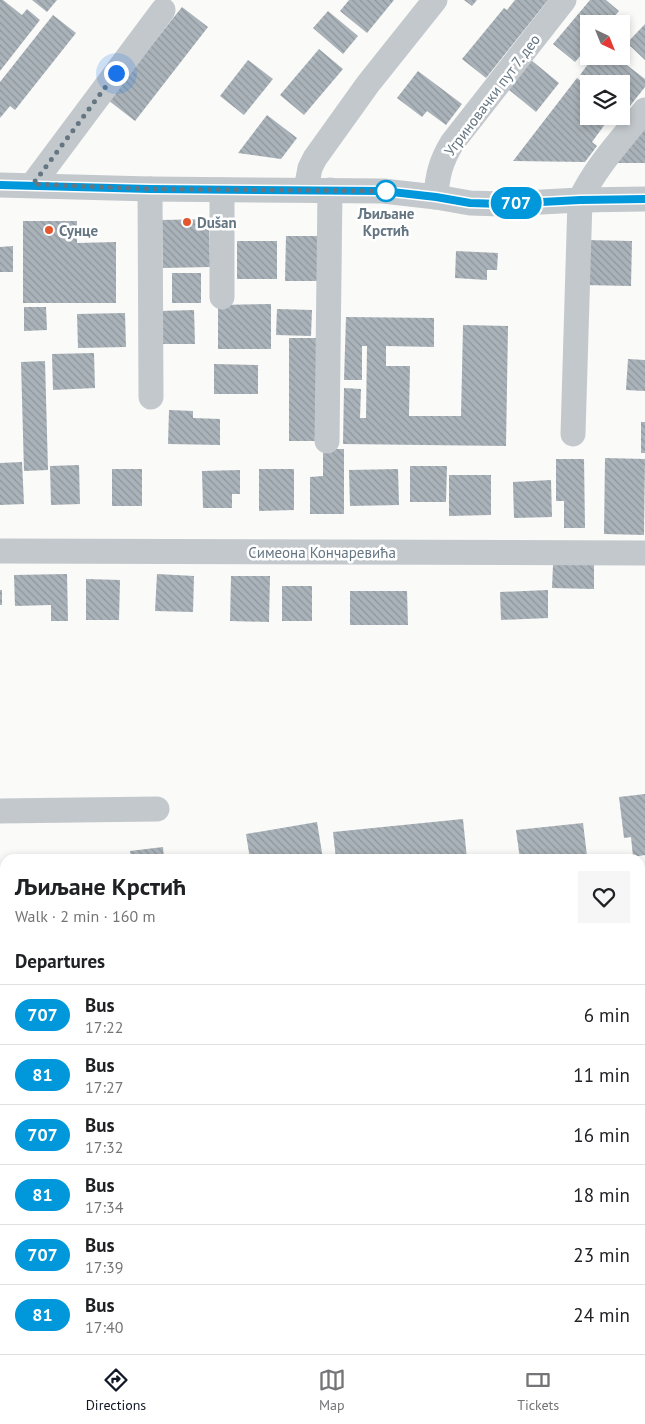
<!DOCTYPE html>
<meta charset="utf-8">
<style>
:root{--surface:#fff;--page:#f6f6f6;--text:#202124;--muted:#757577;--line:#e0e0e0;--accent:#111827}
body{margin:0;font-family:"PT Sans",sans-serif;background:var(--page);color:var(--text);height:100vh;display:flex;flex-direction:column;font-size:19px;white-space:nowrap}
*{box-sizing:border-box;margin:0}
p{font-size:16px;color:var(--muted)}
.icon{flex:none;width:28px;height:28px;fill:none;stroke:currentColor;stroke-width:2;stroke-linecap:round;stroke-linejoin:round}
.map{position:relative;flex:1;overflow:hidden}
.details{position:absolute;left:0px;top:854px;width:645px;height:501px;display:flex;flex-direction:column;background:var(--surface);border-radius:15px 15px 0 0;box-shadow:0 2px 8px #0003}
.details>*{flex:none}
.badge{padding:0 10px;border-radius:16px;font-size:18px;line-height:32px}
.needle{width:32px;rotate:137deg}
.fabs{position:absolute;left:580px;top:15px;display:grid;gap:10px}
.fabs a{display:grid;place-items:center;width:50px;height:50px;border-radius:0px;background:var(--surface);box-shadow:0 2px 8px #0003;font-size:25px}
.you{position:absolute;width:25px;height:25px;margin:-12px;border:4px solid #fff;border-radius:50%;background:#1a73e8;box-shadow:0 0 0 8px #1a73e833}
.map>.badge{position:absolute;translate:-50% -50%;box-shadow:0 0 0 2px #fff}
h2{padding:0 15px;font-size:19px;line-height:45px}
.round{display:grid;place-items:center;flex:none;width:52px;height:52px;border-radius:0px;background:var(--page)}
.overview{display:flex;align-items:center;justify-content:space-between;height:85px;padding:0 15px}
h1{font-size:24px;font-weight:700;line-height:38px}
ul{padding:0;list-style:none}
li{display:flex;align-items:center;gap:15px;height:60px;padding:0 15px;border-top:1px solid var(--line)}
li div{flex:1}
li b{display:block;font-size:19px}
li em{font-style:normal}
li .badge{min-width:55px;font-weight:700;text-align:center}
.dock{display:flex;justify-content:space-around;align-items:center;height:70px;border-top:1px solid var(--line);background:var(--surface);font-size:14px;color:var(--muted)}
.dock a{display:grid;justify-items:center;gap:2px}
.dock .on{color:var(--accent)}
.map>svg:first-child{display:block}
</style>
<div class="map">
<svg width="645" height="1354" viewBox="0 0 645 1354">
<defs>
<pattern id="building-back-hatch" width="6" height="6" patternUnits="userSpaceOnUse" patternTransform="scale(1.25)"><rect width="6" height="6" fill="#aab3b9"/><path d="M-1 5l2 2M0 0l6 6M5-1l2 2" fill="none" stroke="#8e969c"/></pattern>
</defs>
<rect width="100%" height="100%" fill="#fafaf8"/>
<g fill="url(#building-back-hatch)">
<path d="M0,0H3L22,15L27,9L40,20L0,71Z"/>
<path d="M32,0H57L47,12Z"/>
<path d="M349,0H394L367,33L340,11Z"/>
<path d="M464,0H477L472,6Z"/>
<path d="M515,0H548L486,78L462,59L504,8L507,10Z"/>
<path d="M590,0H606L619,11L608,24H589V46L575,62L553,44Z"/>
<path d="M182,7L208,27L135,121L108,100Z"/>
<path d="M328,11L358,36L343,54L313,28Z"/>
<path d="M53,15L76,33L15,110L10,106L0,118V82Z"/>
<path d="M645,24V60L627,43Z"/>
<path d="M319,49L343,69L304,115L280,95Z"/>
<path d="M594,56H615L645,79V87L626,111L621,107V84H591L580,75Z"/>
<path d="M248,60L273,79L244,115L220,96Z"/>
<path d="M531,60L559,83L536,112L508,89Z"/>
<path d="M418,71L462,104L446,125L427,111L422,117L397,98Z"/>
<path d="M577,78L589,87V116H611L592,142L597,146L585,162L513,161Z"/>
<path d="M267,115L297,138L281,159L238,153Z"/>
<path d="M645,125V163H614Z"/>
<path d="M209,219L210,267L163,268L162,220Z"/>
<path d="M23,221H77V243L116,242V303H23Z"/>
<path d="M286,236H321L320,281H285Z"/>
<path d="M584,240L632,241L631,286L583,285Z"/>
<rect x="237" y="241" width="40" height="38"/>
<path d="M13,246V272H0V247Z"/>
<path d="M456,251L498,253L497,270H487V280L455,278Z"/>
<rect x="172" y="273" width="29" height="30"/>
<path d="M271,304V349H218V305Z"/>
<path d="M24,307H46L47,330L24,331Z"/>
<path d="M277,309L312,310L311,336L276,335Z"/>
<path d="M194,310L195,344H161L160,311Z"/>
<path d="M125,313L126,347L78,348L77,314Z"/>
<path d="M346,317L434,318V347L386,346V366H410L409,416H461L463,325L508,326L506,446L343,444L344,388L361,389L360,418H366L367,346H362V380H344Z"/>
<rect x="289" y="338" width="27" height="103"/>
<path d="M94,353L95,388L53,390L52,354Z"/>
<path d="M628,359L645,360V391L626,390Z"/>
<path d="M45,361L48,470L24,471L21,362Z"/>
<path d="M214,364L258,365V394H214Z"/>
<path d="M169,410L193,411V418L220,419V445L168,444Z"/>
<rect x="641" y="422" width="4" height="31"/>
<path d="M323,449H344V514H310V477L323,476Z"/>
<path d="M605,458L645,459L644,535L604,534Z"/>
<path d="M556,459H584L585,528H564V501H556Z"/>
<path d="M22,462L24,504L0,505V463Z"/>
<path d="M79,465L80,504L51,505L50,466Z"/>
<path d="M410,466H447L446,502H410Z"/>
<rect x="112" y="469" width="30" height="37"/>
<path d="M259,469H294V510L259,511Z"/>
<path d="M398,469L399,505L350,506L349,470Z"/>
<path d="M240,470V494H232V508H203L202,471Z"/>
<path d="M449,475H491V515L449,516Z"/>
<path d="M551,480L552,517L514,518L513,482Z"/>
<path d="M553,565H594V589L552,588Z"/>
<path d="M67,574L68,621H51V605L15,606L14,575Z"/>
<path d="M157,574L194,576L193,612L155,611Z"/>
<path d="M231,576H270L269,622L230,621Z"/>
<path d="M86,579L120,580L119,620H86Z"/>
<rect x="282" y="586" width="30" height="35"/>
<rect x="0" y="590" width="2" height="15"/>
<path d="M548,590V618L501,620L500,592Z"/>
<path d="M350,591H407L408,625H350Z"/>
<path d="M645,794V855L633,857L631,837L624,838L619,797Z"/>
<path d="M463,819L467,859H336L333,832Z"/>
<path d="M317,822L323,859H250L246,834Z"/>
<path d="M583,823L587,856L560,859H520L516,830Z"/>
<path d="M163,847L164,859H131L130,851Z"/>
<path d="M5,871V912L0,913V872Z"/>
<path d="M5,1338V1350L36,1351L20,1354H0V1339Z"/>
<path d="M94,1350H168V1351L153,1354H95Z"/>
</g>
<g fill="none" stroke-linecap="round" stroke-linejoin="round">
<defs>
<g id="major">
<path d="M640,926H645"/>
<path d="M640,990H645"/>
<path d="M0,994L5,993"/>
<path d="M0,1057L5,1056"/>
</g>
</defs>
<use href="#major" stroke="#b5babe" stroke-width="29"/>
<g stroke="#c3c8cc" stroke-width="25">
<path d="M33,184L163,10"/>
<path d="M0,185L150,189L383,191L436,197L470,203L502,204L580,200L645,199"/>
<path d="M150,189L151,397"/>
<path d="M306,189L310,168L315,158L368,84L435,0"/>
<path d="M222,190V297"/>
<path d="M436,197C437,176 441,161 452,143L564,0"/>
<path d="M573,434L580,200C596,166 622,139 645,110"/>
<path d="M327,441L330,190"/>
<path d="M0,551L645,553"/>
<path d="M0,811L157,809"/>
<path d="M0,1268L5,1267"/>
<path d="M385,1350L387,1354"/>
</g>
<use href="#major" stroke="#fff" stroke-width="28"/>
</g>
<g fill="none" stroke-linecap="round" stroke-linejoin="round">
<defs>
<path id="line" d="M0,185L150,189L383,191L436,197L470,203L502,204L580,200L645,199"/>
</defs>
<use href="#line" stroke="#fff" stroke-width="11"/>
<use href="#line" stroke="#0098da" stroke-width="8"/>
<path stroke="#657683" stroke-width="5" stroke-dasharray="0 9" d="M116,73L33,184L150,189L386,191"/>
</g>
<circle fill="#fff" stroke="#0098da" stroke-width="2.5" cx="386" cy="191" r="10"/>
<g fill="#e4572e" stroke="#fff" stroke-width="2">
<circle cx="187" cy="222" r="5"/>
<circle cx="49" cy="230" r="5"/>
</g>
<g text-anchor="middle" dominant-baseline="central" stroke-width="5" stroke-linejoin="round" paint-order="stroke">
<g font-size="15" fill="#657683" stroke="#fff">
<text transform="translate(492 95) rotate(-53)">Угриновачки пут 7. део</text>
<text x="322" y="552">Симеона Кончаревића</text>
</g>
<g font-size="15" font-weight="bold" fill="#657683" stroke="#fff">
<text x="386" y="213">Љиљане<tspan x="386" dy="17">Крстић</tspan></text>
</g>
<g font-size="15" font-weight="bold" fill="#657683" stroke="#fff" text-anchor="start">
<text x="197" y="222">Dušan</text>
<text x="59" y="230">Сунце</text>
</g>
</g>
</svg>
<div class="fabs">
<a><svg class="needle" viewBox="-14 -14 28 28"><path d="M0-13l5 13h-10z" fill="#e53935"/><path d="M0 13l5-13h-10z" fill="#757577"/></svg></a>
<a><svg class="icon" aria-label="layers" viewBox="0 0 24 24"><path d="M12 4l9 5-9 5-9-5zM3 14l9 5 9-5"/></svg></a>
</div>
<div class="you" style="left:116px;top:73px"></div>
<b class="badge" style="left:516px;top:203px;background:#0098da;color:#fff">707</b>
<section class="details">
<div class="overview"><div><h1>Љиљане Крстић</h1><p>Walk · 2 min · 160 m</p></div><a class="round"><svg class="icon" aria-label="heart" viewBox="0 0 24 24"><path d="M12 20l-8-8c-3-5 5-10 8-4 3-6 11-1 8 4z"/></svg></a></div>
<h2>Departures</h2>
<ul>
<li><span class="badge" style="background:#0098da;color:#fff">707</span><div><b>Bus</b><p>17:22</p></div><em>6 min</em></li>
<li><span class="badge" style="background:#0098da;color:#fff">81</span><div><b>Bus</b><p>17:27</p></div><em>11 min</em></li>
<li><span class="badge" style="background:#0098da;color:#fff">707</span><div><b>Bus</b><p>17:32</p></div><em>16 min</em></li>
<li><span class="badge" style="background:#0098da;color:#fff">81</span><div><b>Bus</b><p>17:34</p></div><em>18 min</em></li>
<li><span class="badge" style="background:#0098da;color:#fff">707</span><div><b>Bus</b><p>17:39</p></div><em>23 min</em></li>
<li><span class="badge" style="background:#0098da;color:#fff">81</span><div><b>Bus</b><p>17:40</p></div><em>24 min</em></li>
</ul>
</section>
</div>
<nav class="dock">
<a class="on"><svg class="icon" aria-label="directions" viewBox="0 0 24 24"><path d="M12 3l9 9-9 9-9-9zM9 14v-3h6M13 9l2 2-2 2"/></svg>Directions</a>
<a><svg class="icon" aria-label="map" viewBox="0 0 24 24"><path d="M3 6l6-2 6 2 6-2v14l-6 2-6-2-6 2zM9 4v14M15 6v14"/></svg>Map</a>
<a><svg class="icon" aria-label="tickets" viewBox="0 0 24 24"><path d="M3 7h18v10H3zM15 7v10"/></svg>Tickets</a>
</nav>
